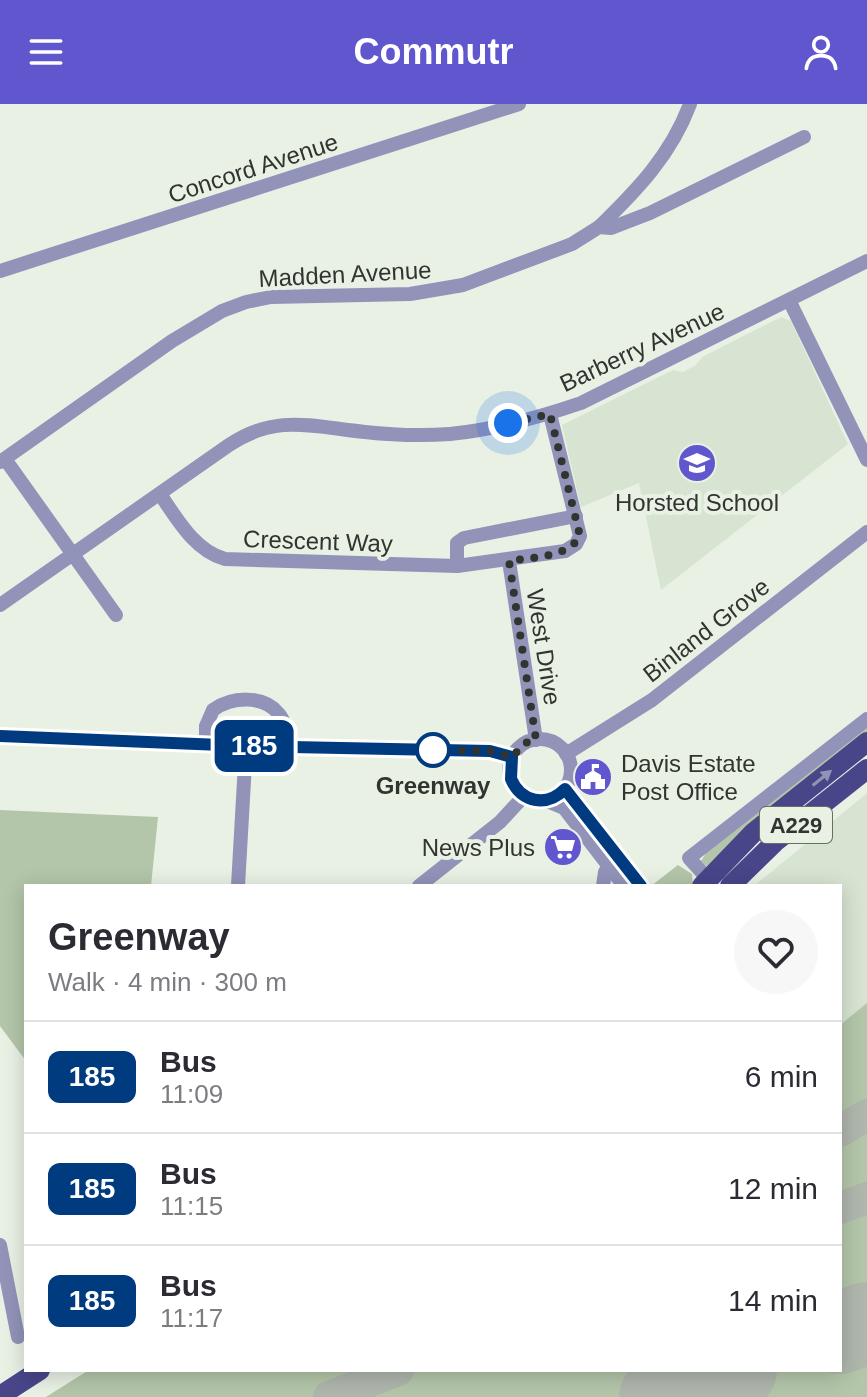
<!DOCTYPE html>
<meta charset="utf-8">
<style>
:root{--surface:#fff;--page:#f7f7f7;--text:#2b2b33;--muted:#7c7c81;--line:#e1e1e2;--accent:#6056ce}
body{margin:0;font-family:Arial,sans-serif;background:var(--page);color:var(--text);height:100vh;display:flex;flex-direction:column;font-size:30px;white-space:nowrap}
*{box-sizing:border-box;margin:0}
p{font-size:26px;color:var(--muted)}
.icon{flex:none;width:44px;height:44px;fill:none;stroke:currentColor;stroke-width:2;stroke-linecap:round;stroke-linejoin:round}
.map{position:relative;flex:1;overflow:hidden}
.details{position:absolute;left:24px;top:780px;width:818px;height:488px;display:flex;flex-direction:column;background:var(--surface);border-radius:0px;box-shadow:0 4px 20px #0003}
.details>*{flex:none}
.badge{padding:0 16px;border-radius:12px;font-size:28px;line-height:52px}
.you{position:absolute;width:40px;height:40px;margin:-20px;border:6px solid #fff;border-radius:50%;background:#1a73e8;box-shadow:0 0 0 12px #1a73e833}
.map>.badge{position:absolute;translate:-50% -50%;box-shadow:0 0 0 4px #fff}
.round{display:grid;place-items:center;flex:none;width:84px;height:84px;border-radius:42px;background:var(--page)}
.headline{display:flex;align-items:center;justify-content:space-between;height:136px;padding:0 24px}
h1{font-size:38px;font-weight:800;line-height:60px}
ul{padding:0;list-style:none}
li{display:flex;align-items:center;gap:24px;height:112px;padding:0 24px;border-top:2px solid var(--line)}
li div{flex:1}
li b{display:block;font-size:30px}
li em{font-style:normal}
li .badge{min-width:88px;font-weight:700;text-align:center}
header{display:flex;justify-content:space-between;align-items:center;height:104px;padding:0 24px;background:var(--accent);color:#fff;font-size:36px;font-weight:800}
.map>svg:first-child{display:block}
</style>
<header><svg class="icon" aria-label="menu" viewBox="0 0 24 24"><path d="M4 6h16M4 12h16M4 18h16"/></svg>Commutr<svg class="icon" aria-label="person" viewBox="0 0 24 24"><circle cx="12" cy="8" r="4"/><path d="M4 21q1-7 8-7t8 7"/></svg></header>
<div class="map">
<svg width="867" height="1293" viewBox="0 0 867 1293">
<rect width="100%" height="100%" fill="#e9f1e5"/>
<g fill="#d8e4d2">
<path d="M781,213L791,217L848,340L661,486L639,379L581,403L562,321L673,266L683,268L696,261L702,253Z"/>
<path d="M867,689V1293H46L89,1266H840V782H754Z"/>
</g>
<g fill="#b3c6a9">
<path d="M867,621V629L710,761L706,762L701,757L706,749Z"/>
<path d="M0,706L158,713L151,782H26V957L0,922Z"/>
<path d="M678,761L692,770L693,782H651Z"/>
<path d="M867,899V1293H46L89,1266H840V921Z"/>
</g>
<g fill="none" stroke-linecap="round" stroke-linejoin="round">
<g stroke="#afb6ac" stroke-width="32">
<path d="M840,1027L867,1011"/>
<path d="M840,1104L867,1094"/>
<path d="M329,1293L398,1266"/>
</g>
<g stroke="#afb6ac" stroke-width="82">
<path d="M840,1229L867,1219"/>
<path d="M660,1293L736,1266"/>
</g>
<g stroke="#9193b9" stroke-width="14">
<path d="M599,123C637,86 671,51 690,0"/>
<path d="M0,167L519,0"/>
<path d="M789,196L867,356"/>
<path d="M5,355L116,511"/>
<path d="M0,358L172,237L222,207L246,198L271,193L410,190L463,181L572,140L599,123L611,124L650,109L804,33"/>
<path d="M160,390C177,415 195,447 225,455L457,462L565,447L576,440L580,432L550,310"/>
<path d="M509,457L536,636"/>
<path d="M457,462V439L464,434L576,412"/>
<path d="M0,501L229,341C277,309 313,323 365,328C392,331 423,332 450,330C494,326 540,313 581,299L867,157"/>
<path d="M0,632L246,642L490,647L512,653"/>
<circle cx="540" cy="666" r="31"/>
<path d="M206,640V622L213,606C231,593 263,590 279,610C286,618 286,631 288,641"/>
<path d="M566,650L652,596L867,428"/>
<path d="M565,685L641,782"/>
<path d="M545,696L564,704L624,782"/>
<path d="M708,775L689,754L867,615"/>
<path d="M238,782L246,642"/>
<path d="M419,782L500,718L524,692"/>
<path d="M603,782L605,768L610,762"/>
<path d="M0,1141L18,1233"/>
</g>
<g stroke="#484689" stroke-width="20">
<path d="M702,782L754,728L867,638"/>
<path d="M730,782L775,738L867,665"/>
<path d="M0,1292L40,1266"/>
</g>
</g>
<defs><path id="oneway-solid" d="M-6-.8H1V-3.2L6.5 0L1 3.2V.8H-6Z" transform="scale(2)"/></defs>
<use fill="#9093b2" href="#oneway-solid" transform="translate(822 674) rotate(-39)"/>
<g fill="none" stroke-linecap="round" stroke-linejoin="round">
<defs>
<path id="line" d="M0,632L246,642L490,647L512,653L511,675C521,698 546,704 565,685L641,782"/>
</defs>
<use href="#line" stroke="#fff" stroke-width="18"/>
<use href="#line" stroke="#003b80" stroke-width="12"/>
<path stroke="#31342f" stroke-width="8" stroke-dasharray="0 14.4" d="M433,646L490,647L512,653L525,639L536,636L509,457C532,453 568,454 580,432L550,310L508,319"/>
</g>
<defs>
<symbol id="school-disc" viewBox="-11 -11 22 22"><circle r="9.5" fill="#6056ce" stroke="#e9f1e5"/><path d="M0-5L7-2L0 1L-7-2ZM-4 1L0 2.5L4 1V4Q0 6-4 4Z" fill="#fff"/></symbol>
<symbol id="civic-disc" viewBox="-11 -11 22 22"><circle r="9.5" fill="#6056ce" stroke="#e9f1e5"/><path d="M-.6-6.5H3V-4.5H.6V-3L4-1V1h2V6H-6V1h2V-1L-.6-3ZM-1.2 2.5V6h2.4V2.5Z" fill="#fff"/></symbol>
<symbol id="supermarket-disc" viewBox="-11 -11 22 22"><circle r="9.5" fill="#6056ce" stroke="#e9f1e5"/><path d="M-6-5.5h2.5l.6 2H6L4.5 2H-2.5L-4.4-4H-6ZM-1.5 3.2a1.3 1.3 0 1 0 .1 0ZM3 3.2a1.3 1.3 0 1 0 .1 0Z" fill="#fff"/></symbol>
</defs>
<g fill-rule="evenodd">
<use href="#school-disc" x="675" y="337" width="44" height="44"/>
<use href="#civic-disc" x="571" y="651" width="44" height="44"/>
<use href="#supermarket-disc" x="541" y="721" width="44" height="44"/>
</g>
<circle fill="#fff" stroke="#003b80" stroke-width="4" cx="433" cy="646" r="16"/>
<g text-anchor="middle" dominant-baseline="central" stroke-width="8" stroke-linejoin="round" paint-order="stroke">
<rect fill="#e9f1e5" stroke="#686d66" stroke-width="2" x="760" y="703" width="72" height="36" rx="6"/>
<g font-size="22" font-weight="bold" fill="#31342f">
<text x="796" y="721">A229</text>
</g>
<g font-size="24" fill="#31342f" stroke="#e9f1e5">
<text transform="translate(253 64) rotate(-18)">Concord Avenue</text>
<text transform="translate(345 170) rotate(-3)">Madden Avenue</text>
<text transform="translate(642 243) rotate(-25)">Barberry Avenue</text>
<text transform="translate(318 437) rotate(2)">Crescent Way</text>
<text transform="translate(706 526) rotate(-38)">Binland Grove</text>
<text transform="translate(544 543) rotate(81)">West Drive</text>
</g>
<g font-size="24" fill="#31342f" stroke="#e9f1e5">
<text x="697" y="398">Horsted School</text>
<text x="621" y="659" text-anchor="start">Davis Estate<tspan x="621" dy="28">Post Office</tspan></text>
<text x="535" y="743" text-anchor="end">News Plus</text>
</g>
<g font-size="24" font-weight="bold" fill="#31342f" stroke="#e9f1e5">
<text x="433" y="681">Greenway</text>
</g>
</g>
</svg>
<div class="you" style="left:508px;top:319px"></div>
<b class="badge" style="left:254px;top:642px;background:#003b80;color:#fff">185</b>
<section class="details">
<div class="headline"><div><h1>Greenway</h1><p>Walk · 4 min · 300 m</p></div><a class="round"><svg class="icon" aria-label="heart" viewBox="0 0 24 24"><path d="M12 20l-8-8c-3-5 5-10 8-4 3-6 11-1 8 4z"/></svg></a></div>
<ul>
<li><span class="badge" style="background:#003b80;color:#fff">185</span><div><b>Bus</b><p>11:09</p></div><em>6 min</em></li>
<li><span class="badge" style="background:#003b80;color:#fff">185</span><div><b>Bus</b><p>11:15</p></div><em>12 min</em></li>
<li><span class="badge" style="background:#003b80;color:#fff">185</span><div><b>Bus</b><p>11:17</p></div><em>14 min</em></li>
</ul>
</section>
</div>
